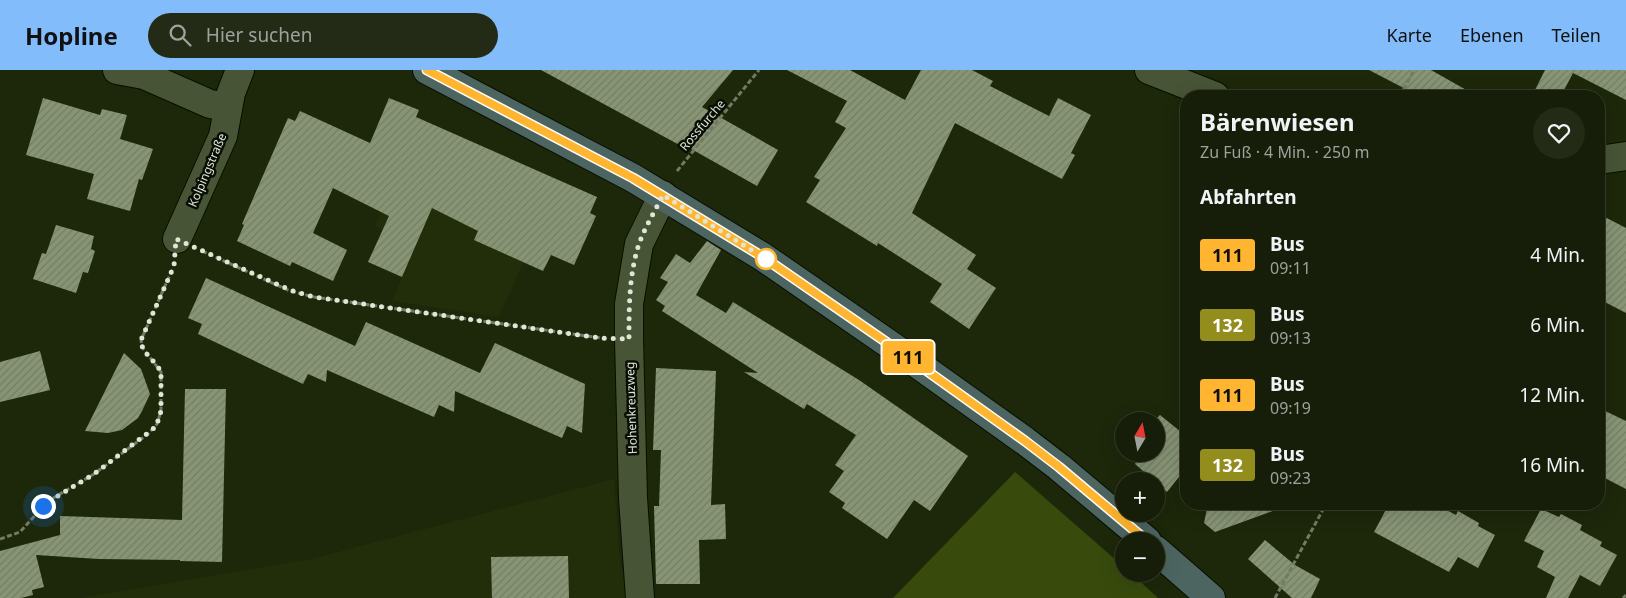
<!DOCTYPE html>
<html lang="de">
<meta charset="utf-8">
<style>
:root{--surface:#161d08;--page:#232a16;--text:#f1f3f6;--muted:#9ea29c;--line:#353b29;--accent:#82bcfa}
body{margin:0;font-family:"Noto Sans",sans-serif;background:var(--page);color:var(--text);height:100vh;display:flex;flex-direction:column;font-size:19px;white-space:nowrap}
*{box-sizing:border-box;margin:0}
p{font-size:16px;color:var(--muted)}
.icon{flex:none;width:28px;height:28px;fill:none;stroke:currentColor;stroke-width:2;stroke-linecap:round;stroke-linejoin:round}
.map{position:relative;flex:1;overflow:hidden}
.sheet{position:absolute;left:1180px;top:20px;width:425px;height:420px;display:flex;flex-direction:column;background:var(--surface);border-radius:20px;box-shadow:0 5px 20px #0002,0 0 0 1px var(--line)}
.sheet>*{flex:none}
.badge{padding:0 10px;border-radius:4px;font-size:18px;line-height:32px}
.needle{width:32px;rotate:10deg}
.fabs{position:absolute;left:1115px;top:342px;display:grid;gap:10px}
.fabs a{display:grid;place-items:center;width:50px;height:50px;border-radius:50%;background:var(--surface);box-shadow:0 5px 20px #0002,0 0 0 1px var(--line);font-size:25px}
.you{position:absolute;width:25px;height:25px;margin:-12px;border:4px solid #fff;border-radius:50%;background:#1a73e8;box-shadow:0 0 0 8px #1a73e833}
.map>.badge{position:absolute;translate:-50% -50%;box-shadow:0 0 0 2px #fff}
h2{padding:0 20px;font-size:19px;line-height:45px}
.round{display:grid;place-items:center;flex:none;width:52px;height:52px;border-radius:26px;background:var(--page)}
.head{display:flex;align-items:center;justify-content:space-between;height:85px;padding:0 20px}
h1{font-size:24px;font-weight:700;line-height:38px}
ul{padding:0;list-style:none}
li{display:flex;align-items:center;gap:15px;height:70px;padding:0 20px}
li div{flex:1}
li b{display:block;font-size:19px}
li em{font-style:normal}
li .badge{min-width:55px;font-weight:700;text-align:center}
header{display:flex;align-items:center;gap:30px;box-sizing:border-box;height:70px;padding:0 25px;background:var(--accent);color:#111}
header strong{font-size:24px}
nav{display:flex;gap:28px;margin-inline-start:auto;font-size:18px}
.search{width:350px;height:45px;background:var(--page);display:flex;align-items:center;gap:12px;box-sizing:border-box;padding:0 18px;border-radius:28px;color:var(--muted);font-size:19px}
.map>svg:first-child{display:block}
</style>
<header>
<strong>Hopline</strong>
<div class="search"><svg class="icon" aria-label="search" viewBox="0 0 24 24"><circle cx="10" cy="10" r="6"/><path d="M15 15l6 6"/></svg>Hier suchen</div>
<nav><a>Karte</a><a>Ebenen</a><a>Teilen</a></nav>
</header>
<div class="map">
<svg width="1626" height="528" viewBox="0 0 1626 528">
<defs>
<pattern id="building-hatch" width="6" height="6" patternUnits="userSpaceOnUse" patternTransform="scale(1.25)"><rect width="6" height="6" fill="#889575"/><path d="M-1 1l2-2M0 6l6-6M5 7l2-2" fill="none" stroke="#737d65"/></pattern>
</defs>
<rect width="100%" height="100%" fill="#1d270a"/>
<g fill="#222e0a">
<path d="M463,68L516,91L515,94L551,111L553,107L597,127L590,143L596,146L574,195L552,185L543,201L523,193L499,247L392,231L416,175L375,156L380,141L449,98Z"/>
<path d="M614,409L620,491L629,528H80L311,489Z"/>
</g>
<path fill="#384b0d" d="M1015,402L1124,497V504H1132L1158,528H893Z"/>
<g fill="url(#building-hatch)">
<path d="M541,0H733L702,37L778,80L757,116L686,76L685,78Z"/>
<path d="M787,0H850L905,30L921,0H972L993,11L990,16L1049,46L1058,28L1091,45L1071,83L1075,85L1062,109L955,53L912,143L976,185L967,199L996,218L969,259L930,232L942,214L878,173L877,176L806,132L820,110L814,107L846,58L835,52L847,31Z"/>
<path d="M1369,0H1431L1477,26H1419Z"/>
<path d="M1545,0H1626V30L1573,3L1561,26H1532Z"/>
<path d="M43,28L100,45L102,39L127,45L120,69L153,79L142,110L139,109L130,141L87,129L94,104L26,85Z"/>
<path d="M389,28L419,40L416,47L597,127L590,143L596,146L574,195L551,185L543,201L474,170L478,161L432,138L402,207L368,192L389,146L333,118L313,163L347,180L333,211L292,192L290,196L237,171L244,155L242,154L288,48L295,51L300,41L370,73Z"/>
<path d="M1599,144L1626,158V243L1599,229Z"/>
<path d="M56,155L94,166L91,179L95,181L88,203L83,202L76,223L33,209L42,183L46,184Z"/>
<path d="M707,171L721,180L696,225L726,243L733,232L859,310L968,386L930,441L914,430L887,469L842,438L845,433L829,422L844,401L835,395L856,365L807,334L804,339L744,302L758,303L662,241L665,236L656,230L668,212L660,208L676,184L690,193Z"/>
<path d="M206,208L355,276L366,252L480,303L495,273L585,314L582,363L567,356L562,368L455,321L454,342L439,335L434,347L327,300L326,312L308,304L303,314L198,264L202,254L188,248Z"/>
<path d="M40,281L50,320L0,332V292Z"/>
<path d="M124,283L141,299L150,324L142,341L138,348L122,360L108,363L85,361Z"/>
<path d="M656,298L716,301L711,435L725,434L726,469L699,470L700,514H656L654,436H659L661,380H653Z"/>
<path d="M185,319H226L222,492L180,491V490L99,489L36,485L44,517L32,520L33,525L21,528H0V481L60,465V446L182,450Z"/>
<path d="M1599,338L1626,351V419L1599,405Z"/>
<path d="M1160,345L1186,366V398L1167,422L1135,394L1136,392L1132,388V384H1156V351H1154Z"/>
<path d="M1208,434H1284V437L1215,462L1204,453Z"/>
<path d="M1389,434H1435L1456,445L1458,441L1479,453L1478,456L1495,465L1478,498L1458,487L1449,502L1374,462Z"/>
<path d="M1541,439L1559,447L1561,444L1582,455L1580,460L1602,472L1600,476L1617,485L1600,516L1580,505L1568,528H1546L1555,507L1537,497L1544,481L1524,471Z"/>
<path d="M1265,470L1295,495L1320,509L1311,528H1292L1248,489Z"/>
<path d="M568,486L569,528H492L491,487Z"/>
</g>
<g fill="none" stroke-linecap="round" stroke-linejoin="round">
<defs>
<g id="street">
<path d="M117,0L144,5L210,34L227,37"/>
<path d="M1149,0L1215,26"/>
<path d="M1599,90L1626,86"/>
<path d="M177,169L223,66L231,23L240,0"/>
<path d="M640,528L633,428L629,269V234L639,174L663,125"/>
</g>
<g id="secondary">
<path d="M427,0L633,108L763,187L902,283L1025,371L1059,397L1147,471"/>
<path d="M1156,480L1211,528"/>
</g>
</defs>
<use href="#street" stroke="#070f00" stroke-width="30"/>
<use href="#secondary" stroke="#070f00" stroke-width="30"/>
<g stroke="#717a62" stroke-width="3" stroke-dasharray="5 2.5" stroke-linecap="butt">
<path d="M1400,26L1414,0"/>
<path d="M677,101L759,0"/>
<path d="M202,181L290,221L314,227L601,268"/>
<path d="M0,469L20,462L48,431L94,404L148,364L157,354L161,341V302L142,277L141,270L173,198"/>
<path d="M1275,528L1326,434"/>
<path d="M1623,528L1626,525"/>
</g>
<use href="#street" stroke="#485436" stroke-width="28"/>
<use href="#secondary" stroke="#4d6561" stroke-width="28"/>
</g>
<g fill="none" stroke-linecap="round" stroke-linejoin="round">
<defs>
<path id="line" d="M427,0L633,108L763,187L902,283L1025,371L1059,397L1147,471"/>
</defs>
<use href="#line" stroke="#fff" stroke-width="11"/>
<use href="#line" stroke="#ffb530" stroke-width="8"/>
<path stroke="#dfe6d5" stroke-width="5" stroke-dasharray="0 9" d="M43,436L48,432L94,404L153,359L157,354L161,341V302C156,291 141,283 141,270L174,196L176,169L290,220L314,227L600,268L629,269C629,238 629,204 639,174C645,157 655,141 663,125L766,189"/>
</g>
<circle fill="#fff" stroke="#ffb530" stroke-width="2.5" cx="766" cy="189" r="10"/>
<g text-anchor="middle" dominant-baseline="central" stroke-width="5" stroke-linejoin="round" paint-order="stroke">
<g font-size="12" fill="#dfe6d5" stroke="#090e04">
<text transform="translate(702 55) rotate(-50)">Rossfurche</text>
<text transform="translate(207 100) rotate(-67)">Kolpingstraße</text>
<text transform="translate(631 338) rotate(-92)">Hohenkreuzweg</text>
</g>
</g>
</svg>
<div class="fabs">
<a><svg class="needle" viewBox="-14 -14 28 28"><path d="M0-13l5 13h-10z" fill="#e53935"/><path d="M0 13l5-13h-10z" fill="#9ea29c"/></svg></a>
<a>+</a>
<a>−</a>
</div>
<div class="you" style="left:43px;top:436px"></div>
<b class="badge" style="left:908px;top:287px;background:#ffb530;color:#111">111</b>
<section class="sheet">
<div class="head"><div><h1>Bärenwiesen</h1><p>Zu Fuß · 4 Min. · 250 m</p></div><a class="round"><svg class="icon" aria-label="heart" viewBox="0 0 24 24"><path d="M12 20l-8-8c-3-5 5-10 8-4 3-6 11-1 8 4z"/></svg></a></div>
<h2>Abfahrten</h2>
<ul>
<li><span class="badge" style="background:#ffb530;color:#111">111</span><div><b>Bus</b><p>09:11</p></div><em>4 Min.</em></li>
<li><span class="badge" style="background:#928d1d;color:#fff">132</span><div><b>Bus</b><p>09:13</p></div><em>6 Min.</em></li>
<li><span class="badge" style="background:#ffb530;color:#111">111</span><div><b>Bus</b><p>09:19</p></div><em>12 Min.</em></li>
<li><span class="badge" style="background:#928d1d;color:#fff">132</span><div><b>Bus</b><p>09:23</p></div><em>16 Min.</em></li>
</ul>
</section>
</div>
